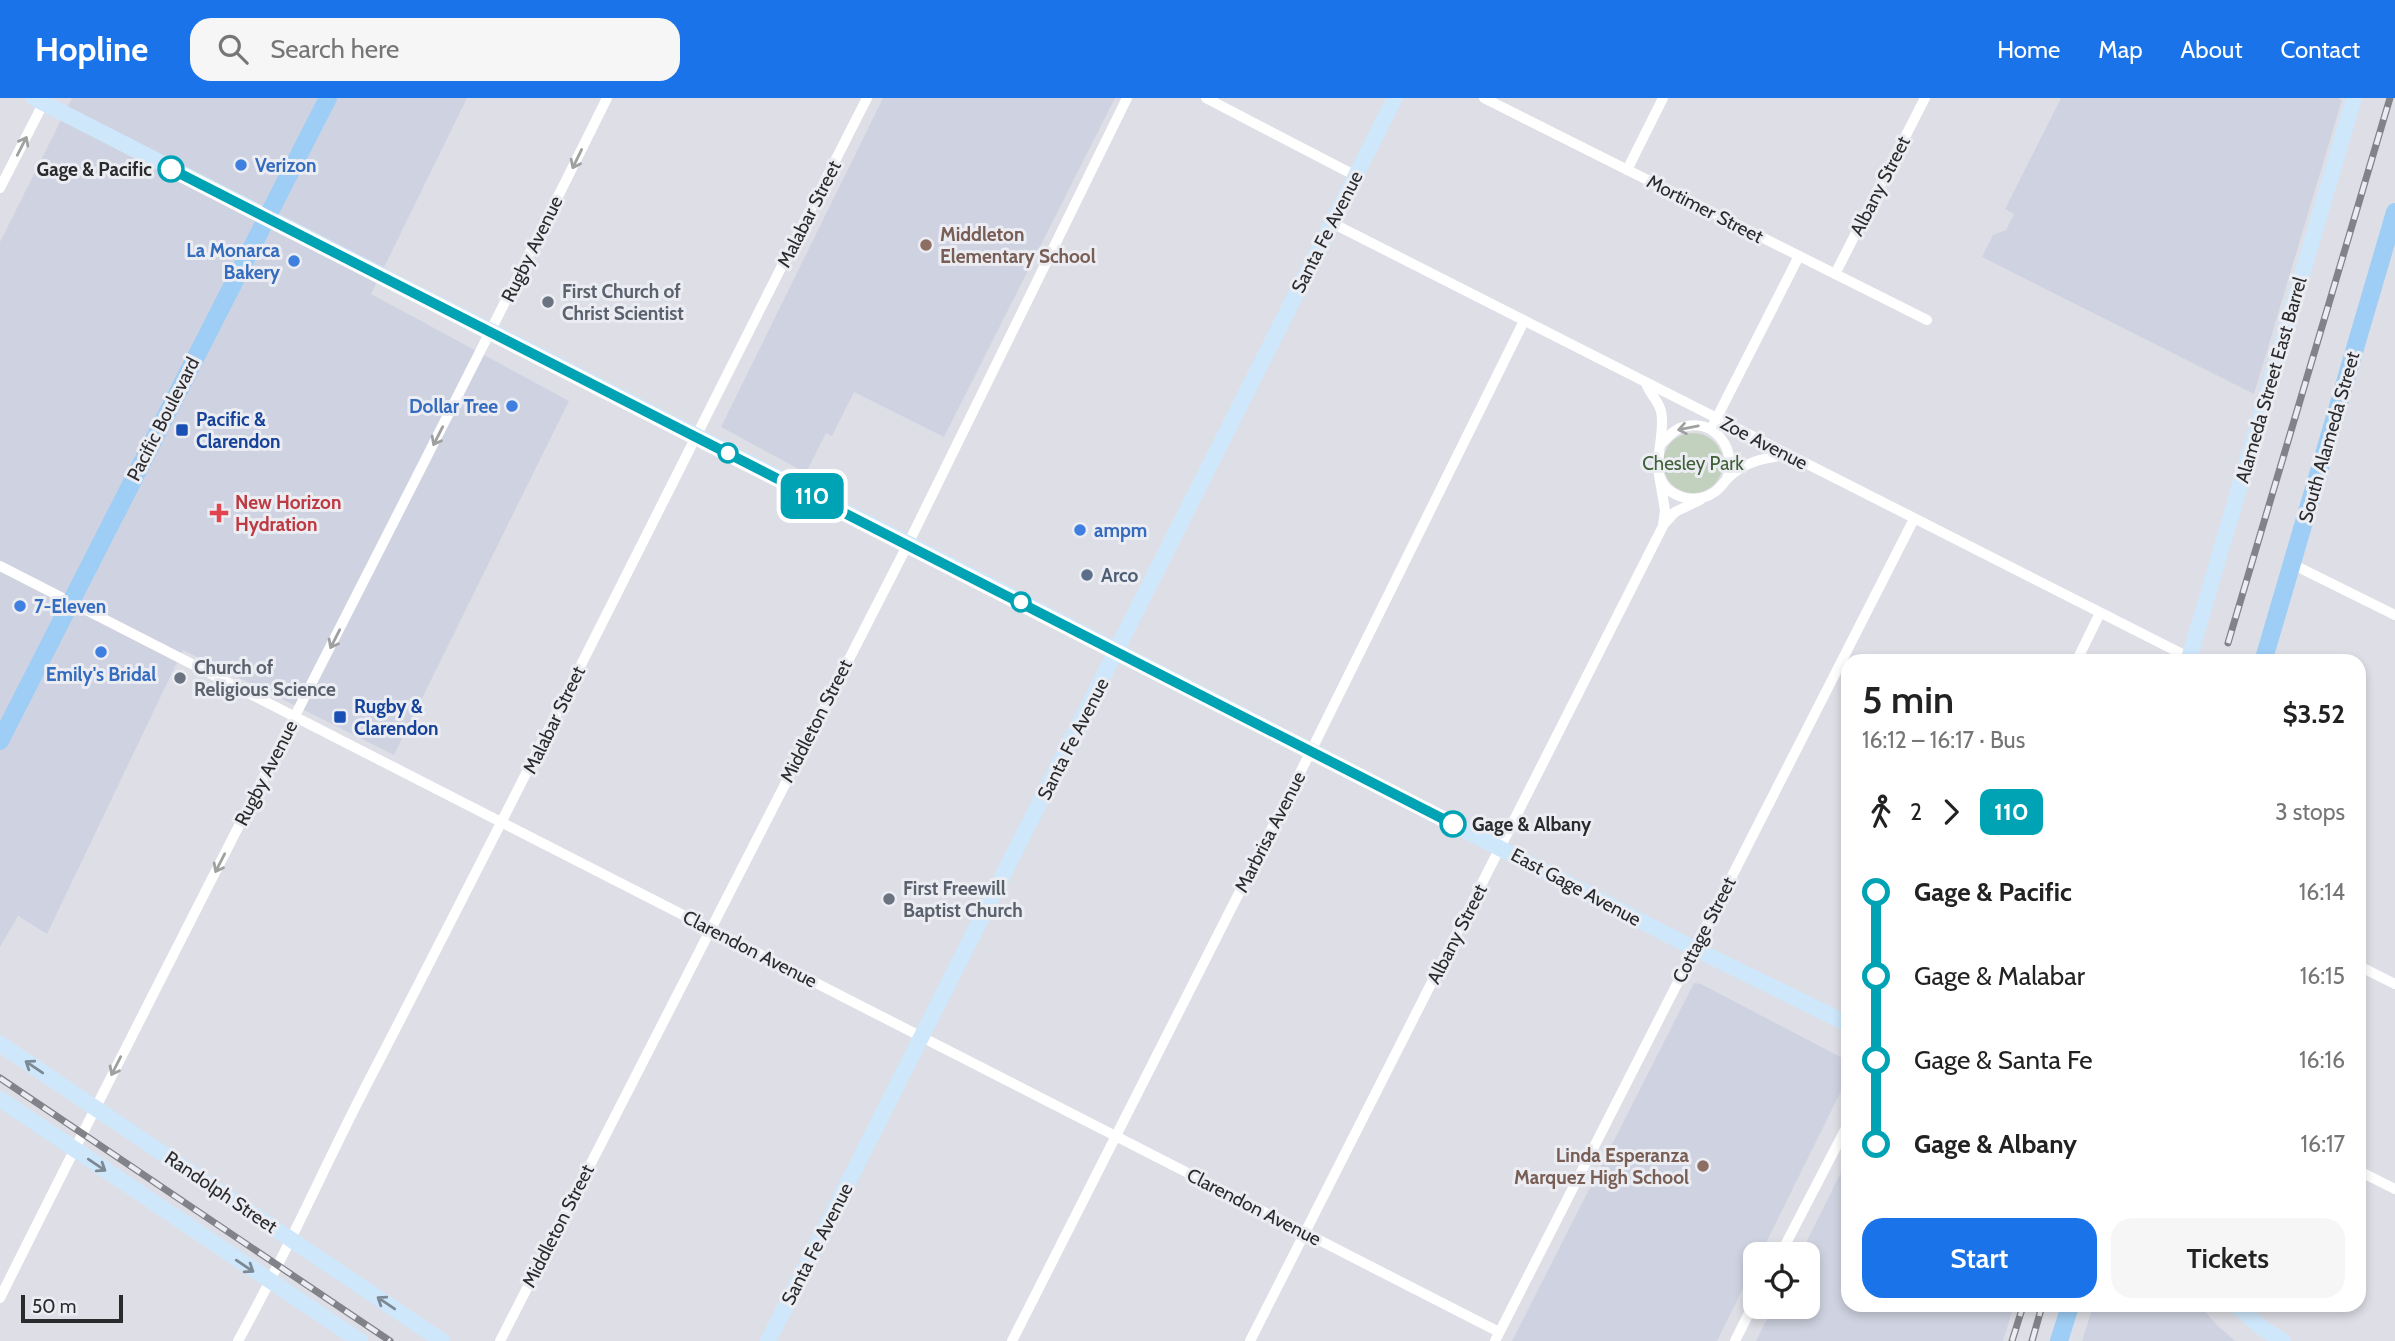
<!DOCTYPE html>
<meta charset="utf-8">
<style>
:root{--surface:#fff;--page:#f6f6f6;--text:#222;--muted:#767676;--accent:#1a73e8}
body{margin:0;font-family:Cabin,sans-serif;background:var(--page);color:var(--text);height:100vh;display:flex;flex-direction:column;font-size:26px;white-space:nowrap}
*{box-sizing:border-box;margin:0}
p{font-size:23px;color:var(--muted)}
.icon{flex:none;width:38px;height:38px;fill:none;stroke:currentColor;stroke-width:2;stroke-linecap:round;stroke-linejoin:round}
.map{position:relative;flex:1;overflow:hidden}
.sheet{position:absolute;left:1841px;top:556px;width:525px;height:658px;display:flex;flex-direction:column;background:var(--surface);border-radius:21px;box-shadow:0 4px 10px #0003}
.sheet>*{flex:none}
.badge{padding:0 14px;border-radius:10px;font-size:24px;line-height:46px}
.controls{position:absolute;left:1743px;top:1144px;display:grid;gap:14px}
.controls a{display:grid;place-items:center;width:77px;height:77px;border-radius:14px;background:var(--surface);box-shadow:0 4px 10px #0003;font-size:35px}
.scale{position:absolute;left:21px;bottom:18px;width:102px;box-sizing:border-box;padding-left:7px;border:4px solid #2a2b2d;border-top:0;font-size:19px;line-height:24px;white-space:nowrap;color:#2a2b2d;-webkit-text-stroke:5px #ebedf3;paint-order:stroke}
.map>.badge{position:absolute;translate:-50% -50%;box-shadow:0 0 0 4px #fff}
.legs{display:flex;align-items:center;gap:10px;height:77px;padding:0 21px;font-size:23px}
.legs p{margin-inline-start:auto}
.overview{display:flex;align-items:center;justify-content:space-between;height:119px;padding:0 21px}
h1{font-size:38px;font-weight:600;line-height:52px}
.cta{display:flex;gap:14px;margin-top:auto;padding:14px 21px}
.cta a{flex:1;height:80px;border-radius:21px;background:var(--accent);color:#fff;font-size:28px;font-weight:600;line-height:80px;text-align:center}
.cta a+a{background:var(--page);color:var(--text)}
ul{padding:0 21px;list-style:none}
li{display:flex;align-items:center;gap:24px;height:84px;font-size:26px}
li i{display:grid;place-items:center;width:10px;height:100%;margin:0 9px;background:currentColor}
li i::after{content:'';width:18px;height:18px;margin:-9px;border:5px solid;border-radius:50%;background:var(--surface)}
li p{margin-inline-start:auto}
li:first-child i{background:linear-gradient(#0000 50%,currentColor 0)}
li:last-child i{background:linear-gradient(currentColor 50%,#0000 0)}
header{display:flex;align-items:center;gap:42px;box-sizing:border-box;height:98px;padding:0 35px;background:var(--accent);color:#fff}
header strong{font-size:33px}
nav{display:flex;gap:38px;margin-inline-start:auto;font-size:24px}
.search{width:490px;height:63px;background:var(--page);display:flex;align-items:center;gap:18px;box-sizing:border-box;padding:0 24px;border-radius:21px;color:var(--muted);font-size:26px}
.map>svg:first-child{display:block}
</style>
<header>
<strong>Hopline</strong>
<div class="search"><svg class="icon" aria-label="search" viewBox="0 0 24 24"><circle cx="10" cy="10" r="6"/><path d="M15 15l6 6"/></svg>Search here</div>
<nav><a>Home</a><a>Map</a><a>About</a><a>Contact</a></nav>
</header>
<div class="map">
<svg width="2395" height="1243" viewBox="0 0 2395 1243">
<rect width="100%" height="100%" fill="#dedfe6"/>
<g fill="#cfd3e1">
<path d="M72,0H467L371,196L569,303L394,657L183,552L47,836L18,818L0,849V144Z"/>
<path d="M883,0H1115L944,339L854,294L832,338L826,335L806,375L721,329Z"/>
<path d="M2061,0H2338L2342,2L2254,296L1982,159L1993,137L2006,132L2014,116L2005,111Z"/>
<path d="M1694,885L1701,886L1848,963V979L1760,1157H1755V1166L1717,1243H1512Z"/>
<path d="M1848,1060V1208H2014L2003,1243H1756L1773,1209H1808V1157H1800Z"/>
<path d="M2093,1208H2200L2217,1227L2235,1243H2082Z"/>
</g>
<circle fill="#c2d0be" cx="1693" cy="365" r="30"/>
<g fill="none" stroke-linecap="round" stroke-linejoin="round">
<g stroke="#fff" stroke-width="10">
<path d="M1206,0L1356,78"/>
<path d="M1484,0L1927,222"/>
<path d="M1627,72L1663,0"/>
<path d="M0,90L46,0"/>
<path d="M1332,125L2198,564"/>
<path d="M1835,176L1925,0"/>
<path d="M1646,285C1649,295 1658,302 1661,313C1668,343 1640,385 1682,399C1693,402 1704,401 1713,395C1720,391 1723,385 1728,380C1745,363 1765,360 1787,357"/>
<path d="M1711,331L1799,158"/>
<path d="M1661,346C1668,339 1674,331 1683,329C1714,319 1738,352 1727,380"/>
<path d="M1664,426L1675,414L1700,402"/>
<path d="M2292,466L2395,517"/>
<path d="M0,468L1499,1234"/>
<path d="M2076,564L2100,515"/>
<path d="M2359,868L2395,886"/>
<path d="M2359,1073L2395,1091"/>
<path d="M1780,1157L1848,1026"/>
<path d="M0,1200C200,799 408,402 607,0"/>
<path d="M238,1243C285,1159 323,1071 367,986C537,659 700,328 867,0"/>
<path d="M500,1243L908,446L1127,0"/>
<path d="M1012,1243L1311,653L1524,223"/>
<path d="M1250,1243L1663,428L1665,412L1659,377"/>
<path d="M1495,1243L1914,421"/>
<path d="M1735,1243L1755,1203"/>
</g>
<g stroke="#cee7fa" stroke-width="16">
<path d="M34,0L1005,495L1695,851L1848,926"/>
<path d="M2188,564L2354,0"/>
<path d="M0,946L442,1243"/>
<path d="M0,1001L360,1243"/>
<path d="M2237,1208L2262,1230L2283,1243"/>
<path d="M768,1243L1395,0"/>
</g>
<g stroke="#9ecef5" stroke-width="18">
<path d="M2263,564L2395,114"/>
<path d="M0,643L328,0"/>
<path d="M2059,1243L2070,1208"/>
</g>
<defs>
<g id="rail">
<path d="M2228,545L2390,0"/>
<path d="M0,980L390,1243"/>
<path d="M2012,1243L2023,1208"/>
<path d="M2032,1243L2042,1208"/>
</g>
</defs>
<use href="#rail" stroke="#828388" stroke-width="7"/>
<use href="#rail" stroke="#ebedf3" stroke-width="4.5" stroke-dasharray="13" stroke-linecap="butt"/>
</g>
<defs><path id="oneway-shaft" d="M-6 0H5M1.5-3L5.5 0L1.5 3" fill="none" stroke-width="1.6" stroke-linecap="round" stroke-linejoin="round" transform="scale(1.75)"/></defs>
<g stroke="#9fa0a0">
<use href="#oneway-shaft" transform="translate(22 48) rotate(-63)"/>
<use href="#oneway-shaft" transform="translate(577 61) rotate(116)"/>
<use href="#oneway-shaft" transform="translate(1688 330) rotate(169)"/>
<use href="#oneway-shaft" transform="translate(438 338) rotate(117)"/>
<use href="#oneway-shaft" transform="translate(335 541) rotate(117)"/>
<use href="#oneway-shaft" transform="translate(220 765) rotate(117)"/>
<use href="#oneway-shaft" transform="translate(116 968) rotate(117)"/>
</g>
<g stroke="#7c8994">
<use href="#oneway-shaft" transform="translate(34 969) rotate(-146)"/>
<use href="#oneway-shaft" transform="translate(97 1067) rotate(34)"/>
<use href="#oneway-shaft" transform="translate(245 1168) rotate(34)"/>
<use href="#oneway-shaft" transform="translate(386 1205) rotate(-146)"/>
</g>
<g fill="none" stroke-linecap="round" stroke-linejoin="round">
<defs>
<path id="line-1" d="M171,71L1453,726"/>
</defs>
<use href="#line-1" stroke="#fff" stroke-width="16"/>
<use href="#line-1" stroke="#00a3b4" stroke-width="10"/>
</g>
<g fill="#3f7fe0" stroke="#ebedf3" stroke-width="2.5">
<circle cx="241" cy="67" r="7"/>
<circle cx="294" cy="163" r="7"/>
<circle cx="512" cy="308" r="7"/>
<circle cx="1080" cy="432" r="7"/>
<circle cx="20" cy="508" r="7"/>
<circle cx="101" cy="554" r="7"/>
</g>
<g fill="#fff" stroke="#00a3b4" stroke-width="3.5">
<circle cx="171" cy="71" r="12"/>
<circle cx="728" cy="355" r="9"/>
<circle cx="1021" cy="504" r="9"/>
<circle cx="1453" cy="726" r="12"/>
</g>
<g fill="#8d6e63" stroke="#ebedf3" stroke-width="2.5">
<circle cx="926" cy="147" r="7"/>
<circle cx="1703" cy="1068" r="7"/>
</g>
<g fill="#6b7280" stroke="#ebedf3" stroke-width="2.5">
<circle cx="548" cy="204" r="7"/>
<circle cx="180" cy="580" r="7"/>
<circle cx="889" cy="801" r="7"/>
</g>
<g fill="#1a4fb4" stroke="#ebedf3" stroke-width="2.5">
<rect x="175" y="325" width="14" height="14" rx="3.5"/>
<rect x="333" y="612" width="14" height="14" rx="3.5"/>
</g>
<path fill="#e0444e" stroke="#ebedf3" stroke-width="2.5" d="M215.5 404.5h7v7h7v7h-7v7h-7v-7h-7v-7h7z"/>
<circle fill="#5c6f8a" stroke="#ebedf3" stroke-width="2.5" cx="1087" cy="477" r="7"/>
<g text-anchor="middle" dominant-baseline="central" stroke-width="6" stroke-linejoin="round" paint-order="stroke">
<g font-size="19" font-weight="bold" fill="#366cbe" stroke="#ebedf3" text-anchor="start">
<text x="255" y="67">Verizon</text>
<text x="280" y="152" text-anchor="end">La Monarca<tspan x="280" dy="22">Bakery</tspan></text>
<text x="498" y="308" text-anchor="end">Dollar Tree</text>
<text x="1094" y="432">ampm</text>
<text x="34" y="508">7-Eleven</text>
<text x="101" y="576" text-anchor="middle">Emily's Bridal</text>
</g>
<g font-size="19" font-weight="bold" fill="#2a2b2d" stroke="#ebedf3" text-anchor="end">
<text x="152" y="71">Gage &amp; Pacific</text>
<text x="1472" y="726" text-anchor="start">Gage &amp; Albany</text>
</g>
<g font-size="19" fill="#2a2b2d" stroke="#ebedf3">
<text transform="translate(1880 88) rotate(-63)">Albany Street</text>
<text transform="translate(1705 111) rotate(27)">Mortimer Street</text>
<text transform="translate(809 116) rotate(-63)">Malabar Street</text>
<text transform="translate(1327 134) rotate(-63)">Santa Fe Avenue</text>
<text transform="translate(532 151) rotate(-64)">Rugby Avenue</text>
<text transform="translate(2271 282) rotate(-74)">Alameda Street East Barrel</text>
<text transform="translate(163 321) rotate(-63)">Pacific Boulevard</text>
<text transform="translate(2329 339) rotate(-74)">South Alameda Street</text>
<text transform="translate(1764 345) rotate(27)">Zoe Avenue</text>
<text transform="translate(554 622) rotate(-64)">Malabar Street</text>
<text transform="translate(816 623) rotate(-63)">Middleton Street</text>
<text transform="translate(1073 641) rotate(-63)">Santa Fe Avenue</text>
<text transform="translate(266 675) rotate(-63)">Rugby Avenue</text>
<text transform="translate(1270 734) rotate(-63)">Marbrisa Avenue</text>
<text transform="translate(1576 789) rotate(28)">East Gage Avenue</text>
<text transform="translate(1704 832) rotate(-63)">Cottage Street</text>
<text transform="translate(1457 836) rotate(-63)">Albany Street</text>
<text transform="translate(750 851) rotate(27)">Clarendon Avenue</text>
<text transform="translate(221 1094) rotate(34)">Randolph Street</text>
<text transform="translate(1254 1109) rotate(27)">Clarendon Avenue</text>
<text transform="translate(558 1128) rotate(-63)">Middleton Street</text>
<text transform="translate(817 1146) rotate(-63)">Santa Fe Avenue</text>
</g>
<g font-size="19" font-weight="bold" fill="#785e54" stroke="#ebedf3" text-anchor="start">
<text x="940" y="136">Middleton<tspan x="940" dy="22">Elementary School</tspan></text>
<text x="1689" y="1057" text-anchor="end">Linda Esperanza<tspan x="1689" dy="22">Marquez High School</tspan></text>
</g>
<g font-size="19" font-weight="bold" fill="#5b616d" stroke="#ebedf3" text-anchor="start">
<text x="562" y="193">First Church of<tspan x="562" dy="22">Christ Scientist</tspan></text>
<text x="194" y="569">Church of<tspan x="194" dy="22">Religious Science</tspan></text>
<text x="903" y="790">First Freewill<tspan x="903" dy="22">Baptist Church</tspan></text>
</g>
<g font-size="19" font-weight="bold" fill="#164399" stroke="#ebedf3" text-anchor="start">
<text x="196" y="321">Pacific &amp;<tspan x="196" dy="22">Clarendon</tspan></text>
<text x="354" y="608">Rugby &amp;<tspan x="354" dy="22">Clarendon</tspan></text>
</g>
<g font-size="19" fill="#406038" stroke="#ebedf3">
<text x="1693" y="365">Chesley Park</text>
</g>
<g font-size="19" font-weight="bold" fill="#be3a42" stroke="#ebedf3" text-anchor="start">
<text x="235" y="404">New Horizon<tspan x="235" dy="22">Hydration</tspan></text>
</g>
<g font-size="19" font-weight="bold" fill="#4e5e75" stroke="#ebedf3" text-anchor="start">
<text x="1101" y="477">Arco</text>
</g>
</g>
</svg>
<div class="controls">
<a><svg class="icon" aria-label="locate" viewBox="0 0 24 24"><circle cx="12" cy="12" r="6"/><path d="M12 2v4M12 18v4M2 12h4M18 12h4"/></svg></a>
</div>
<div class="scale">50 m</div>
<b class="badge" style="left:812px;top:398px;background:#00a3b4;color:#fff">110</b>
<section class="sheet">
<div class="overview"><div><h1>5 min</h1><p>16:12 – 16:17 · Bus</p></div><b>$3.52</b></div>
<div class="legs"><svg class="icon" aria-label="walk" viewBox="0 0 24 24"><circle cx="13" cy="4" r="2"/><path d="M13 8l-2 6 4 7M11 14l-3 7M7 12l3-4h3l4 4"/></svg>2<svg class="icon" aria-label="forward" viewBox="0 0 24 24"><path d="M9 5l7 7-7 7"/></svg><b class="badge" style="background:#00a3b4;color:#fff">110</b><p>3 stops</p></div>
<ul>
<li><i style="color:#00a3b4"></i><b>Gage &amp; Pacific</b><p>16:14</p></li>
<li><i style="color:#00a3b4"></i><span>Gage &amp; Malabar</span><p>16:15</p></li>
<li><i style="color:#00a3b4"></i><span>Gage &amp; Santa Fe</span><p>16:16</p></li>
<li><i style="color:#00a3b4"></i><b>Gage &amp; Albany</b><p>16:17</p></li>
</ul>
<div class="cta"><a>Start</a><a>Tickets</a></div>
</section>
</div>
